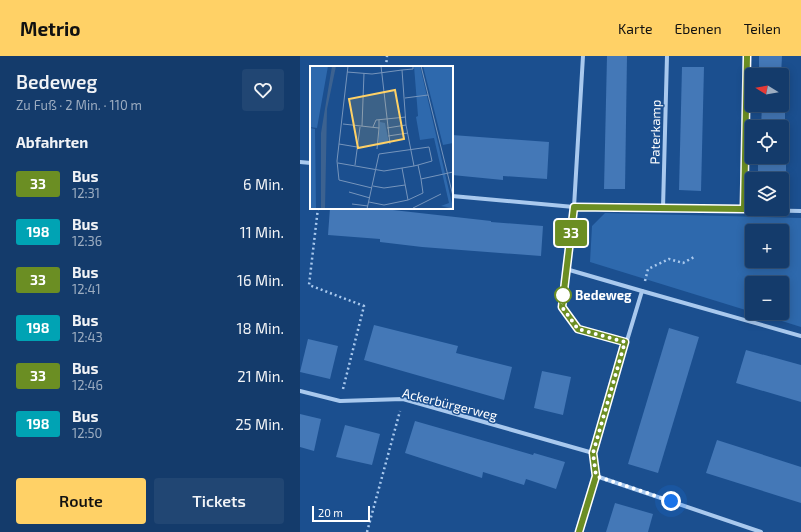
<!DOCTYPE html>
<html lang="de">
<meta charset="utf-8">
<style>
:root{--surface:#143b6b;--page:#214673;--text:#f1f3f6;--muted:#9dadc1;--line:#33557e;--accent:#ffd166}
body{margin:0;font-family:"Exo 2",sans-serif;background:var(--page);color:var(--text);height:100vh;display:flex;flex-direction:column;font-size:15px;white-space:nowrap}
*{box-sizing:border-box;margin:0}
p{font-size:13px;color:var(--muted)}
.icon{flex:none;width:22px;height:22px;fill:none;stroke:currentColor;stroke-width:2;stroke-linecap:round;stroke-linejoin:round}
.map{position:relative;flex:1;overflow:hidden}
.side{display:flex;flex-direction:column;background:var(--surface);width:300px}
.side>*{flex:none}
.badge{padding:0 8px;border-radius:3px;font-size:14px;line-height:26px}
.needle{width:26px;rotate:281deg}
.controls{position:absolute;left:445px;top:12px;display:grid;gap:8px}
.controls a{display:grid;place-items:center;width:44px;height:44px;border-radius:4px;background:var(--surface);box-shadow:0 2px 10px #0003,0 0 0 1px var(--line);font-size:20px}
.scale{position:absolute;left:12px;bottom:10px;width:58px;box-sizing:border-box;padding-left:4px;border:2px solid #fff;border-top:0;font-size:11px;line-height:14px;white-space:nowrap;color:#fff;-webkit-text-stroke:3px #1b4f8f;paint-order:stroke}
.you{position:absolute;width:20px;height:20px;margin:-10px;border:3px solid #fff;border-radius:50%;background:#1a73e8;box-shadow:0 0 0 6px #1a73e833}
.map>.badge{position:absolute;translate:-50% -50%;box-shadow:0 0 0 2px #fff}
h2{padding:0 16px;font-size:15px;line-height:36px}
.round{display:grid;place-items:center;flex:none;width:42px;height:42px;border-radius:4px;background:var(--page)}
.headline{display:flex;align-items:center;justify-content:space-between;height:68px;padding:0 16px}
h1{font-size:19px;font-weight:600;line-height:30px}
.button{display:flex;gap:8px;margin-top:auto;padding:8px 16px}
.button a{flex:1;height:46px;border-radius:4px;background:var(--accent);color:#111;font-size:16px;font-weight:600;line-height:46px;text-align:center}
.button a+a{background:var(--page);color:var(--text)}
ul{padding:0;list-style:none}
li{display:flex;align-items:center;gap:12px;height:48px;padding:0 16px}
li div{flex:1}
li b{display:block;font-size:15px}
li em{font-style:normal}
li .badge{min-width:44px;font-weight:700;text-align:center}
header{display:flex;align-items:center;gap:24px;box-sizing:border-box;height:56px;padding:0 20px;background:var(--accent);color:#111}
header strong{font-size:19px}
nav{display:flex;gap:22px;margin-inline-start:auto;font-size:14px}
main{display:flex;flex:1;min-height:0}
.map>svg:first-child{display:block}
</style>
<header>
<strong>Metrio</strong>
<nav><a>Karte</a><a>Ebenen</a><a>Teilen</a></nav>
</header>
<main>
<section class="side">
<div class="headline"><div><h1>Bedeweg</h1><p>Zu Fuß · 2 Min. · 110 m</p></div><a class="round"><svg class="icon" aria-label="heart" viewBox="0 0 24 24"><path d="M12 20l-8-8c-3-5 5-10 8-4 3-6 11-1 8 4z"/></svg></a></div>
<h2>Abfahrten</h2>
<ul>
<li><span class="badge" style="background:#6b8e23;color:#fff">33</span><div><b>Bus</b><p>12:31</p></div><em>6 Min.</em></li>
<li><span class="badge" style="background:#00a3b4;color:#fff">198</span><div><b>Bus</b><p>12:36</p></div><em>11 Min.</em></li>
<li><span class="badge" style="background:#6b8e23;color:#fff">33</span><div><b>Bus</b><p>12:41</p></div><em>16 Min.</em></li>
<li><span class="badge" style="background:#00a3b4;color:#fff">198</span><div><b>Bus</b><p>12:43</p></div><em>18 Min.</em></li>
<li><span class="badge" style="background:#6b8e23;color:#fff">33</span><div><b>Bus</b><p>12:46</p></div><em>21 Min.</em></li>
<li><span class="badge" style="background:#00a3b4;color:#fff">198</span><div><b>Bus</b><p>12:50</p></div><em>25 Min.</em></li>
</ul>
<div class="button"><a>Route</a><a>Tickets</a></div>
</section>
<div class="map">
<svg width="501" height="476" viewBox="0 0 501 476">
<rect width="100%" height="100%" fill="#1b4f8f"/>
<path fill="#2e69ad" fill-rule="evenodd" d="M305,157L501,162V271L456,257H482V227H452V256L290,206L292,170ZM452,175H482V205H452Z"/>
<g fill="#4478b7">
<path d="M307,0H327L325,133H304Z"/>
<path d="M459,0H482L481,19H459Z"/>
<path d="M382,11H404L401,135L379,134Z"/>
<path d="M462,49H485V71H461Z"/>
<path d="M152,79L249,86L247,123L203,120V124L152,119Z"/>
<rect x="458" y="107" width="28" height="16"/>
<path d="M30,152L84,153L191,165V166L243,170L241,200L122,191L80,186V183L28,179Z"/>
<path d="M74,269L158,290L156,297L212,311L204,344L64,304Z"/>
<path d="M369,272L399,281L358,417L328,408Z"/>
<path d="M8,283L38,290L30,323L0,316Z"/>
<path d="M446,294L501,309V346L436,327Z"/>
<path d="M242,315L271,321L263,359L234,352Z"/>
<path d="M0,358L21,363L14,395L0,391Z"/>
<path d="M115,365L233,399L234,397L265,406L256,433L226,423L224,429L183,416L182,422L105,397Z"/>
<path d="M45,369L80,378L72,409L36,401Z"/>
<path d="M417,384L501,411V447L406,417Z"/>
<path d="M315,447L353,458L348,476H306Z"/>
</g>
<g fill="none" stroke-linecap="round" stroke-linejoin="round">
<g stroke="#a9c9ee" stroke-width="2.5" stroke-dasharray="2 3" stroke-linecap="butt">
<path d="M86,11L87,0"/>
<path d="M18,152L9,229L64,250L43,333"/>
<path d="M345,225L348,213L369,203L383,207L394,201"/>
<path d="M67,476L100,355"/>
</g>
<g stroke="#a9c9ee" stroke-width="4">
<path d="M283,0L274,151L262,251L278,273L325,286"/>
<path d="M0,106L11,107"/>
<path d="M152,140L274,151L501,155"/>
<path d="M363,152L367,0"/>
<path d="M444,153L447,0"/>
<path d="M266,213L342,235L293,397L296,420L279,476"/>
<path d="M342,235L501,280"/>
<path d="M0,335L40,345L103,343L293,397"/>
<path d="M296,420L461,476"/>
</g>
</g>
<g fill="none" stroke-linecap="round" stroke-linejoin="round">
<defs>
<path id="line" d="M279,476L296,420L293,397L325,286L278,273L262,251L274,151L444,153L447,0"/>
</defs>
<use href="#line" stroke="#fff" stroke-width="9"/>
<use href="#line" stroke="#6b8e23" stroke-width="6"/>
<path stroke="#fff" stroke-width="4" stroke-dasharray="0 7.2" d="M263,239L262,251L278,273L325,286L293,397L296,420L371,445"/>
</g>
<circle fill="#fff" stroke="#6b8e23" stroke-width="2" cx="263" cy="239" r="8"/>
<g text-anchor="middle" dominant-baseline="central" stroke-width="3" stroke-linejoin="round" paint-order="stroke">
<g font-size="13" fill="#fff" stroke="#1b4f8f">
<text transform="translate(355 76) rotate(-89)">Paterkamp</text>
<text transform="translate(150 348) rotate(14)">Ackerbürgerweg</text>
</g>
<g font-size="13" font-weight="bold" fill="#fff" stroke="#1b4f8f" text-anchor="start">
<text x="275" y="239">Bedeweg</text>
</g>
</g>
<g transform="translate(10 10)">
<rect width="143" height="143" fill="#1b4f8f"/>
<path d="M0,0H18L7,62L0,61ZM104,0H110L143,142L131,140L139,137L124,72L110,74L106,51L108,50ZM113,0H143V77L133,79ZM70,56L75,57L79,77L68,80ZM0,62L5,63L6,143H0Z" fill="#2e69ad"/>
<path d="M22,0H26L17,43L15,143H11V67Z" fill="#3c6290"/>
<path fill="none" stroke="#7695bc" stroke-width="1" d="M38,0L27,95L29,114L62,122M71,0L80,78M111,0L143,130M92,4L103,3V0M37,6L62,8L92,4L96,59L104,100L108,99L111,113L143,106M95,32L118,29M33,58L69,62V54M52,60L54,7M63,61L66,54L96,51M77,62L96,59M78,70L98,67M29,78L47,81M67,83L69,62M28,97L74,105L104,100M45,99L50,61M92,102L98,134M63,120L74,122L95,119M39,126L60,132M59,136L74,139L98,134L113,127L111,113M42,138L58,140M103,142L131,128M57,143L69,88L119,81L122,95L108,99M125,143L143,142"/>
<path fill="#ffd166" fill-opacity="0.15" stroke="#ffd166" stroke-width="2" d="M85,24L94,73L48,82L39,33Z"/>
<rect width="143" height="143" fill="none" stroke="#fff" stroke-width="2"/>
</g>
</svg>
<div class="controls">
<a><svg class="needle" viewBox="-14 -14 28 28"><path d="M0-13l5 13h-10z" fill="#e53935"/><path d="M0 13l5-13h-10z" fill="#9dadc1"/></svg></a>
<a><svg class="icon" aria-label="locate" viewBox="0 0 24 24"><circle cx="12" cy="12" r="6"/><path d="M12 2v4M12 18v4M2 12h4M18 12h4"/></svg></a>
<a><svg class="icon" aria-label="layers" viewBox="0 0 24 24"><path d="M12 4l9 5-9 5-9-5zM3 14l9 5 9-5"/></svg></a>
<a>+</a>
<a>−</a>
</div>
<div class="scale">20 m</div>
<div class="you" style="left:371px;top:445px"></div>
<b class="badge" style="left:271px;top:177px;background:#6b8e23;color:#fff">33</b>
</div>
</main>
